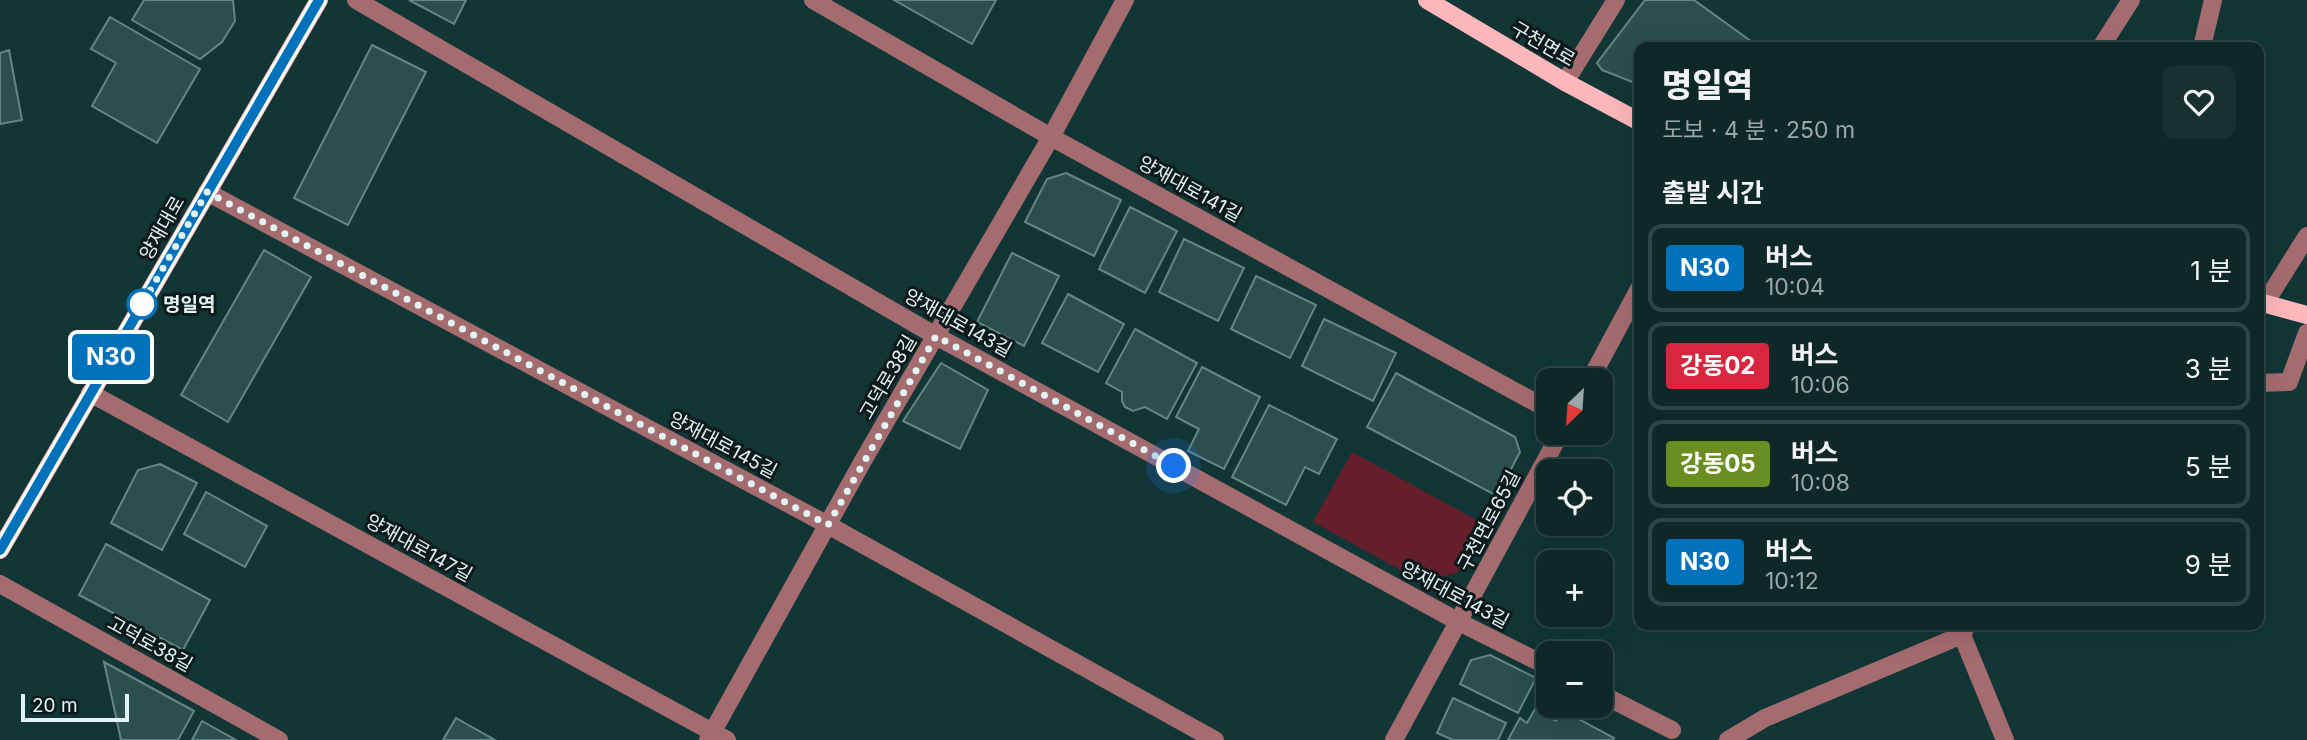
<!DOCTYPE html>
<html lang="ko">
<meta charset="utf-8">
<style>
:root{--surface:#0e2828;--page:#173030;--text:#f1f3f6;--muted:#9ba6a8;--line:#2e4445}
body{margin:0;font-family:Inter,"Noto Sans KR",sans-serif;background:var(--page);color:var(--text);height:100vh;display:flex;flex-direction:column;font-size:26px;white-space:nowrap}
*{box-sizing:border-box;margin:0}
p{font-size:23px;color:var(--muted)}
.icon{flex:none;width:38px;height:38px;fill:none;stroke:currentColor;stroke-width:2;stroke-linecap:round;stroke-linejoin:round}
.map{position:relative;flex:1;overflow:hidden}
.drawer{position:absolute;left:1634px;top:42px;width:630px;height:588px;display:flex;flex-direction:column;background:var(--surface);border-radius:14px;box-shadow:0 7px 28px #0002,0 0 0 2px var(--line)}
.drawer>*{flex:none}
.badge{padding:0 14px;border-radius:5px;font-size:24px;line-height:46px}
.needle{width:46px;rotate:205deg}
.controls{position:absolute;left:1536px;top:368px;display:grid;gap:14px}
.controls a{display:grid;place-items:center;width:77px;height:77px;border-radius:14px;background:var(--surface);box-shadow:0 7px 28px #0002,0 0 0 2px var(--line);font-size:35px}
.scale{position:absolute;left:21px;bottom:18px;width:108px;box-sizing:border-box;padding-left:7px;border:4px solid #e1f4f4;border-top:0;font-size:19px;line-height:24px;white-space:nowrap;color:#e1f4f4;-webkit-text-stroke:5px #0c1a1b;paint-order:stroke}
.you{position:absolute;width:35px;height:35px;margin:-18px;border:5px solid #fff;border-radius:50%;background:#1a73e8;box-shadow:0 0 0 10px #1a73e833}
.map>.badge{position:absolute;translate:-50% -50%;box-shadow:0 0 0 4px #fff}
h2{padding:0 28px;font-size:26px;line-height:63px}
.round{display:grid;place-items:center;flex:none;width:74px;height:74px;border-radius:14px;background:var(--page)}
.headline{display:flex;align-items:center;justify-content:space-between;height:119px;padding:0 28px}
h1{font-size:33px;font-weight:800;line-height:52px}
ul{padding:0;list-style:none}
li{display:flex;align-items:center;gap:21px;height:88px;margin:0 14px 10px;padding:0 14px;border:4px solid var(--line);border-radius:14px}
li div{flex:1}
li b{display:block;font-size:26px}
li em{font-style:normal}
li .badge{min-width:77px;font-weight:700;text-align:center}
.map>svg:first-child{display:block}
</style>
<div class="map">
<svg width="2307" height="740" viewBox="0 0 2307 740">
<rect width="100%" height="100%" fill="#123636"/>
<path fill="#651f2a" d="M1352,452L1484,524L1457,573L1421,581L1313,522Z"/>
<g fill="#2b4e4f" stroke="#628787" stroke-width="2">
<path d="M144,0H233L235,21L222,42L200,59L132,20Z"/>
<path d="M409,0H466L454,24Z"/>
<path d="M894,0H996L972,44Z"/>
<path d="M1645,0H1694L1759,47H1640V85L1602,70L1597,63Z"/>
<path d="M110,17L200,69L157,143L92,106L116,63L91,49Z"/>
<path d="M372,45L426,72L348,225L294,198Z"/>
<path d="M9,50L22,120L0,124V53Z"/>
<path d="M1066,173L1121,200L1094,256L1025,222L1047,179Z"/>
<path d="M1130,207L1177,231L1145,293L1099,269Z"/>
<path d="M1184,239L1244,268L1218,321L1159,292Z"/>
<path d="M264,250L311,277L228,422L181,395Z"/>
<path d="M1012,253L1059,276L1024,346L977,322Z"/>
<path d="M1256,276L1316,305L1290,358L1231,329Z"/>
<path d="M1068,294L1124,324L1098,372L1042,343Z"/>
<path d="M1324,319L1396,353L1373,401L1302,366Z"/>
<path d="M1135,329L1197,363L1167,419L1145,407L1133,411L1125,407L1122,401V392L1106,383Z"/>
<path d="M941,363L988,390L960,449L903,421Z"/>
<path d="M1202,367L1260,397L1224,469L1188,451L1199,429L1176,417Z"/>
<path d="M1396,373L1515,437L1520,452L1497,496L1367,427Z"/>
<path d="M1269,405L1337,439L1319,474L1305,467L1286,505L1232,477Z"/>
<path d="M160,464L197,483L162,550L111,523L138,470Z"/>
<path d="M206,492L267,526L245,567L184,534Z"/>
<path d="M106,544L210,600L183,650L79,595Z"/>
<path d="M1490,655L1536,678L1518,713L1460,684L1471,660Z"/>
<path d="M104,662L194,711L178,740H121Z"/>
<path d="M1453,698L1506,723L1498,740H1453L1437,733Z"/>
<path d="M1535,709L1556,721L1562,710L1614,738L1613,740H1508L1520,718L1527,723Z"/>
<path d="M456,718L495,740H443Z"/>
<path d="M202,721L236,740H192Z"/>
</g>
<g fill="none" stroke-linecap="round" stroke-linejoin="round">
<g stroke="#a56c70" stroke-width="18">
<path d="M356,0L936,336L1459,622L1549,667"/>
<path d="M813,0L1051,137L1549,410"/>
<path d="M2101,47L2131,0"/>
<path d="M2202,47L2213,0"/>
<path d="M1565,82L1616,0"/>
<path d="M207,192L828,525L1215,740"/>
<path d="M2265,303L2307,236"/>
<path d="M1590,380L1640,287"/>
<path d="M2259,383L2289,382L2307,333"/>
<path d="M90,393L727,740"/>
<path d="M0,584L279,740"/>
<path d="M1967,625L1962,635L2005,740"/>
<path d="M1601,694L1672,730"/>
<path d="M708,740L864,459L1051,137L1125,0"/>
<path d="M1394,740L1561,432"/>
<path d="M1728,740L1765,718L1962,635"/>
</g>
<g stroke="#feb7bb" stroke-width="18">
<path d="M1427,0L1565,82L1640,122"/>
<path d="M2259,302L2307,315"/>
<path d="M0,550L319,0"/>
</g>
</g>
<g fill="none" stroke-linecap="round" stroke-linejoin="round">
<defs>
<path id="line" d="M0,550L319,0"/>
</defs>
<use href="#line" stroke="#fff" stroke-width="16"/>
<use href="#line" stroke="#0072bc" stroke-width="10"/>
<path stroke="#e1f4f4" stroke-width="7" stroke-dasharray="0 12.6" d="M142,304L140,308L207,192L828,525L936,336L1174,466"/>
</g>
<circle fill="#fff" stroke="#0072bc" stroke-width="3.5" cx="142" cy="304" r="14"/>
<g text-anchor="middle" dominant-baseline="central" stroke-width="6" stroke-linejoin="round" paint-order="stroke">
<g font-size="19" fill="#e1f4f4" stroke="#0c1a1b">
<text transform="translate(1543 44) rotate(30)">구천면로</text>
<text transform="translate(1190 189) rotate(29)">양재대로141길</text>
<text transform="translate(162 228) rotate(-60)">양재대로</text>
<text transform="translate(958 323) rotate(29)">양재대로143길</text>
<text transform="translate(888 377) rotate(-60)">고덕로38길</text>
<text transform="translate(723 445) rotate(28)">양재대로145길</text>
<text transform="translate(1489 521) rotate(-62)">구천면로65길</text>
<text transform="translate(419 548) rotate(29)">양재대로147길</text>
<text transform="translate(1455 595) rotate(28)">양재대로143길</text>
<text transform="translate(150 644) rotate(29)">고덕로38길</text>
</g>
<g font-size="19" font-weight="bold" fill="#e1f4f4" stroke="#0c1a1b" text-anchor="start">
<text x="163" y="304">명일역</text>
</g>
</g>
</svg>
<div class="controls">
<a><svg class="needle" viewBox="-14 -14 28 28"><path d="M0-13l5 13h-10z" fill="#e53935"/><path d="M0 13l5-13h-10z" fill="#9ba6a8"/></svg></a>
<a><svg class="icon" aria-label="locate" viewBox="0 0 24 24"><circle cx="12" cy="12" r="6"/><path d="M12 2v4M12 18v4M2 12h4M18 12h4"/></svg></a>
<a>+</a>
<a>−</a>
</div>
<div class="scale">20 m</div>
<div class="you" style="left:1174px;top:466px"></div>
<b class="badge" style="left:111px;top:357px;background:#0072bc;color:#fff">N30</b>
<section class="drawer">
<div class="headline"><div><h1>명일역</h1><p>도보 · 4 분 · 250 m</p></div><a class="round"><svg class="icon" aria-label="heart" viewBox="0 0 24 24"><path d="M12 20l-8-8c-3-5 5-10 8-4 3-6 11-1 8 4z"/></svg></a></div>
<h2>출발 시간</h2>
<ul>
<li><span class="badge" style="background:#0072bc;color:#fff">N30</span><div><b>버스</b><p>10:04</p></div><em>1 분</em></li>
<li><span class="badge" style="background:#d7263d;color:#fff">강동02</span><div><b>버스</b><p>10:06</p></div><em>3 분</em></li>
<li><span class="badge" style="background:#6b8e23;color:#fff">강동05</span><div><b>버스</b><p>10:08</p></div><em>5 분</em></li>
<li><span class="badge" style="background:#0072bc;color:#fff">N30</span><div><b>버스</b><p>10:12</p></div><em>9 분</em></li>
</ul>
</section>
</div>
